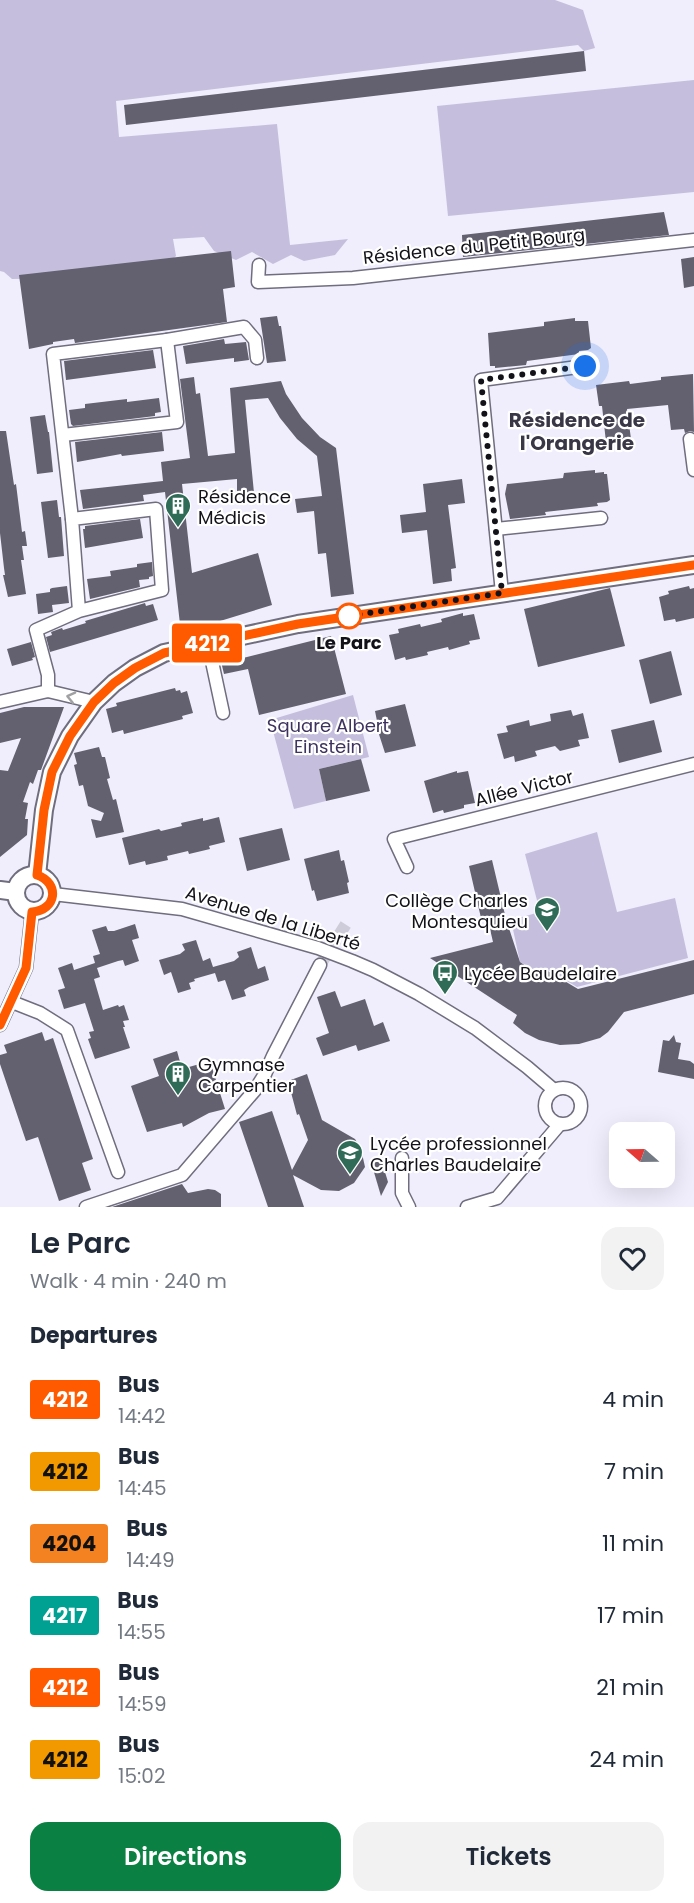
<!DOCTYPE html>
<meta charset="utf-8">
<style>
:root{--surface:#fff;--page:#f2f2f3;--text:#1f2937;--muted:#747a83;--accent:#0b8043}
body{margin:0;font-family:Poppins,sans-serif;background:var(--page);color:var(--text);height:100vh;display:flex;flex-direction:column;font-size:22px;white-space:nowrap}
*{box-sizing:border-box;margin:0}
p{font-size:20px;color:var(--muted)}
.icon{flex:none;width:33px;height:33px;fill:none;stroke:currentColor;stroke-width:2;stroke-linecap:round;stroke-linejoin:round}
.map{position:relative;height:1207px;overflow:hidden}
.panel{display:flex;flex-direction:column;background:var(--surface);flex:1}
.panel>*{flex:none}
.badge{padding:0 12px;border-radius:4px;font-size:21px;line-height:39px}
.needle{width:39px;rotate:290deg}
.fabs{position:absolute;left:609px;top:1122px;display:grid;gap:12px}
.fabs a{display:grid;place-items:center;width:66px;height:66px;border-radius:12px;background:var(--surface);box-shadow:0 6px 24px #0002;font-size:30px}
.you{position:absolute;width:30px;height:30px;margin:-15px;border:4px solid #fff;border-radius:50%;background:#1a73e8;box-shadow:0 0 0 9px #1a73e833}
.map>.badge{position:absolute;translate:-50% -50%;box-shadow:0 0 0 3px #fff}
h2{padding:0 30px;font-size:22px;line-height:54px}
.round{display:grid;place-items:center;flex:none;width:63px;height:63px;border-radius:18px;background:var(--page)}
.head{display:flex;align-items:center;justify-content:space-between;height:102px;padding:0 30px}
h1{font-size:28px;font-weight:600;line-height:45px}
.primary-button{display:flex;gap:12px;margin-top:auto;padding:12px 30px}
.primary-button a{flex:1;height:69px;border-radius:18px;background:var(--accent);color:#fff;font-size:24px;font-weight:600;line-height:69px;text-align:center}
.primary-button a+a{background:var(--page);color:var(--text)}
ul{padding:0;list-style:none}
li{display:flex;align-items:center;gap:18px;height:72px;padding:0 30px}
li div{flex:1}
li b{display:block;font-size:22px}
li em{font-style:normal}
li .badge{min-width:66px;font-weight:700;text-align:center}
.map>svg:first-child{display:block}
</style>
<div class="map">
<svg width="694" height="1207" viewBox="0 0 694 1207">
<rect width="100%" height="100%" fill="#f0edfc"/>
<g fill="#c5bfdd">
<path d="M0,0H555L583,10L595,48L584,51L578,45L116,101L119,137L277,124L290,245L348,239L335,255L304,261L291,255L273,264L252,252L236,260L214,251L204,237L173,239L176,256L161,271L71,278L12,279L4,272L0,271Z"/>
<path d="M694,80V192L448,216L437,106Z"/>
<path d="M353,695L369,757L319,769L326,801L294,809L270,720Z"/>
<path d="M597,832L617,912L675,898L688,958L577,987L550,971L542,974L520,962L511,920L540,912L525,854Z"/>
</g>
<g fill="#636070">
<path d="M584,51L586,71L126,125L124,105Z"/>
<path d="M664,212L669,235L463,257L462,235Z"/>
<path d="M231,251L235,287L223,289L227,322L75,343L74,339L53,342V344L29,349L19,275Z"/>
<path d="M694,257V286L684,288L681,259Z"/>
<path d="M277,316L279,326H281L286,361L267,363L260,318Z"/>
<path d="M575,318V321H588L591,348L588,350L579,351V354L527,361L526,365L495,368V366H490L488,333L544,326V322Z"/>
<path d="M224,339L225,344L246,342L249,360L234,362V358L186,364L183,346Z"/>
<path d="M153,350L156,368L66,380L64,361Z"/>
<path d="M693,374L694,432L690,431L685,433L684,429L671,430L668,405L627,409L631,439L606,442L602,406H599L596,385L629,381L630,384L661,380V377Z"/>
<path d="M194,377L196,394L200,393L208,456L235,453L230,388L281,381L286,394L302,418L320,437L336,448L354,594L331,597L326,553L318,554L314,511L297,513L295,499L322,496L317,456L297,439L280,418L268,398L245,400L254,493L237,495V479L182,484L192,573L258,553L272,605L181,633L165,492L143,495L144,501L83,509L80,490L163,481L161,462L190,458L180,379Z"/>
<path d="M159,398L161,412L155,413V416L73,426L71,424L69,410L85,408V404L127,399V402Z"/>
<path d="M45,415L48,432H49L53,472L37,474L30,417Z"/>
<path d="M0,431H6L14,485L16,484L22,532L25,531L27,546H22L24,560H21L26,594L8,597L3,575H5L4,568L0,533Z"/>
<path d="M162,432L164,451L122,456L121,454L77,462L75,442Z"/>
<path d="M595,470V473L604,472V474H607L610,500L607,502L597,503L598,506L545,512L546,515L510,519L505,494L507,484L563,478L564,473Z"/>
<path d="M462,479L465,503L448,505L456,568L451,569L452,581L433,584L427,530L402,533L400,515L426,512L423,484Z"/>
<path d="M57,500L59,517H61L64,556L48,558L41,502Z"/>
<path d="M140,519L143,538L85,548L83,529H85V526Z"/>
<path d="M152,562L153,576L149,577V579L139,580L140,587L90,599L87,579L111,576L110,571L137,567V564Z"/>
<path d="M67,586L69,603L52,605L53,612L38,614L36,594L50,592V589L52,588Z"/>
<path d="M689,586L690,589L694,588V618L676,622L675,619L664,621L659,597L669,594L668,591Z"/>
<path d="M610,588L625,646L538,667L524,609Z"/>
<path d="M145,603L146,606L153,604L158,620L50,652L46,637L52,635L51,632L62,628L63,630L86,623L85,621Z"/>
<path d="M463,613V616L474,614L480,639L469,641L470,644L449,650L448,647L427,652L428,655L406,660L405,657L395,660L389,635L399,633L398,629L420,624L421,627L442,622L441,619Z"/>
<path d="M331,636L346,694L259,715L248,669L224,674L219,653L241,648L243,658Z"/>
<path d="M31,642L35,657L32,658L33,660L12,666L7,649Z"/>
<path d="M671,651L682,695L650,704L639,660Z"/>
<path d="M175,688L176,691L180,690L181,693L187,691L193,713L182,716L183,719L124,734L123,730L112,733L106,709L117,706L116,703Z"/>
<path d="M405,704L416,746L385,753L375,722L377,721L375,711Z"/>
<path d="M24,707H64L41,770H38L33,784L30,782L23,802L28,803L25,819H28L27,835L0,857V770L8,771L21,738L0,743V713Z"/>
<path d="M571,710L573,716L583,713L589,738L578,740L580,746L560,751L555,746L535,751L537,756L515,762L514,756L504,759L497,734L508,732L506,726L529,720L530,726L551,721L550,714Z"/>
<path d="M654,720L662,752L619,763L611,730Z"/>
<path d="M99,747L102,757H105L110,778L107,779L113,800L116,799L124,832L96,838L91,819L101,821L104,813L88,806L83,785L79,786L74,765L77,764L74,753Z"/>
<path d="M361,759L370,791L326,801L319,769Z"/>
<path d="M457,771V773L468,771L475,803L464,805V808L444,813L443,810L433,813L424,781Z"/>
<path d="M219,817L225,842L209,846L210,849L189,854L188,851L167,856L168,860L146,865L145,861L129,865L122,838L159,829L161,831L182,826L181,823L203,818V821Z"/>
<path d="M282,828L290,860L247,871L239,838Z"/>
<path d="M339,850L341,861L344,860L349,882L347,883L349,893L317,901L314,890L312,891L304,859Z"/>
<path d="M492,860L506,919L520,962L541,976L546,970L578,989L694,960V994L624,1012L608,1032L600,1038L579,1044L560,1045L539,1040L525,1033L513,1023L517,1015L430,958L493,942L487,916L481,918L469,866Z"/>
<path d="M135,924L139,938L132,940L139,961L125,966L123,960L118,961L97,968L100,977L94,979L103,1010L118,1005L119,1007L124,1005L129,1020L123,1021L125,1027H123L130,1048L95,1059L88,1039L91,1038L89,1032L94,1031L85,1003L64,1009L58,990L65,988L58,968L72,963L74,970L95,963L93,956L100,954L92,930L106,926L108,931H114Z"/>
<path d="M196,940L203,961L210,958L213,967L234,961L239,957L237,952L251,947L258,969L265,966L269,980L249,987L244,990L246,996L232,1000L225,980L218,982L215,973L194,979L195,981L189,983L191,989L178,993L171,972L164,975L159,960L180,954L185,950L182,944Z"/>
<path d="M335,991L341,1007L365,999L374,1026L383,1022L390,1041L358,1051L356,1045L323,1056L316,1038L329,1033L317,997Z"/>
<path d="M42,1032L45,1041L53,1038L93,1159L82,1163L91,1190L59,1201L38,1137L26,1141L0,1064V1055L7,1053L4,1045Z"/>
<path d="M674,1035L676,1042L681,1043L678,1059L690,1061L694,1064V1079L658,1072L663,1040L669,1041Z"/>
<path d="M177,1051L182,1069L210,1061L225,1109L209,1113L183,1127L182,1123L147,1132L131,1086L159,1076L153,1059Z"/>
<path d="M307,1074L322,1120L355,1139L361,1149L365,1167L354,1183L339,1191L321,1190L293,1175L304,1207H268L239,1122L272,1111L292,1170L308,1140L299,1114L297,1115L288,1081Z"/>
<path d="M371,1162H382L388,1182L381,1196Z"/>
<path d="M182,1184L188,1193L208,1189L215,1190L221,1194V1207H112Z"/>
</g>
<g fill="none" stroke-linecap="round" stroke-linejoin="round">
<path stroke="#cfccda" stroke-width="12" stroke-dasharray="12 6" stroke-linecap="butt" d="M320,965L346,924"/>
<defs>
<g id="street">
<path d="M259,265L258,282L353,278L694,240"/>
<path d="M167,340L244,327L255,340L257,358"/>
<path d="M63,435L177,422L167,340L53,354L72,519"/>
<path d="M690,439L694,470"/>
<path d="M496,529L601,518"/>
<path d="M502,593L481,380L585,366"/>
<path d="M208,643L223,713"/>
<path d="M48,691V675L36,630L79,611L162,590L156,509L72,519L79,611"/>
<path d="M0,702L48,691L94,702"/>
<path d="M407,867L394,839L694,764"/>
<path d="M53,894L182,909L318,948L352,961L373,970L419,994L475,1028L527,1067L554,1090"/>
<path d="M12,1002L40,1013L67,1030L118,1172"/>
<path d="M0,1025L26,968L32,912"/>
<circle cx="563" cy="1106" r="18"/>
<path d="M402,1158V1193L409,1207"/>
<path d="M86,1207L182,1175L255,1090L265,1074L273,1056L320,965"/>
<path d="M467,1207L497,1198L560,1124"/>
</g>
<g id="secondary">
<circle cx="34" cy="893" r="18"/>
<path d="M37,875L44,810L52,772L70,736L94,702L114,683L135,668L164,653L298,624L694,565"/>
<path d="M0,890L16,892"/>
</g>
</defs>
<use href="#street" stroke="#706d7e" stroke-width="15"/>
<use href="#secondary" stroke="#706d7e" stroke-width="20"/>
<use href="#street" stroke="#fff" stroke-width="12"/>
<use href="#secondary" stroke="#fff" stroke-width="16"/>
</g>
<defs><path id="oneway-chevron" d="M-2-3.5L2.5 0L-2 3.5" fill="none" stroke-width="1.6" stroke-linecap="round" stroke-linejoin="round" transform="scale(1.5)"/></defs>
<use stroke="#a1a0a3" href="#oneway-chevron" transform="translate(71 697) rotate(-167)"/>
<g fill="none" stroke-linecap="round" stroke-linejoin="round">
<defs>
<path id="line" d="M0,1025L26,968L32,912C57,910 60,883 37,875L44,810L52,772L70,736L94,702L114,683L135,668L164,653L298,624L694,565"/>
</defs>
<use href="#line" stroke="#fff" stroke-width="14"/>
<use href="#line" stroke="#ff5a00" stroke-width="9"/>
<path stroke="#141219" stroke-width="6" stroke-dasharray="0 10.8" d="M349,616L502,593L481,380L585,366"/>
</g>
<defs>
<symbol id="building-pin" viewBox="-11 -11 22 30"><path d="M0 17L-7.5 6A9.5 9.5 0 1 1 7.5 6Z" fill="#2f6b56" stroke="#fff"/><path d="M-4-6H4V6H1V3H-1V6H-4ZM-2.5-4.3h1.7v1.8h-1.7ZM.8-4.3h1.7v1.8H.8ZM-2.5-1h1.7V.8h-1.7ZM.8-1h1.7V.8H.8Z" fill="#fff"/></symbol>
<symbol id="school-pin" viewBox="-11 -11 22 30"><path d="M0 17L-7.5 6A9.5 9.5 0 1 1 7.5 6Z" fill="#2f6b56" stroke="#fff"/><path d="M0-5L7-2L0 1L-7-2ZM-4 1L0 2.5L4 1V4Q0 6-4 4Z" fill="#fff"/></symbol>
<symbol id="bus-pin" viewBox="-11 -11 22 30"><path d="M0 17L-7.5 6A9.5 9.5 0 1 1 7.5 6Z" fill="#2f6b56" stroke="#fff"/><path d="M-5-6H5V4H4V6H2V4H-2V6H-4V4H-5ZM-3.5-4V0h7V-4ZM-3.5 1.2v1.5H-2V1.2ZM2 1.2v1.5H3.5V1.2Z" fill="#fff"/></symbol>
</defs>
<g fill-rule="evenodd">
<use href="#building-pin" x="163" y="491" width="30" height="40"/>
<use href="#school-pin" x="532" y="895" width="30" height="40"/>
<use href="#bus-pin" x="430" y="958" width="30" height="40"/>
<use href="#building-pin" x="163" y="1059" width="30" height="40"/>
<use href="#school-pin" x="335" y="1138" width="30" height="40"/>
</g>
<circle fill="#fff" stroke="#ff5a00" stroke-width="3" cx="349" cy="616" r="12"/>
<g text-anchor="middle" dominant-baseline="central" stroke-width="4.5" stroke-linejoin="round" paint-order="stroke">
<g font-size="18" fill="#141219" stroke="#fff">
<text transform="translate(474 246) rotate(-6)">Résidence du Petit Bourg</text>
<text transform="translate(524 788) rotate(-14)">Allée Victor</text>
<text transform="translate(273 918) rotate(17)">Avenue de la Liberté</text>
</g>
<g font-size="18" fill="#141219" stroke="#fff" text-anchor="start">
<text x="198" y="496">Résidence<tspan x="198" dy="21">Médicis</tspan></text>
<text x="528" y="900" text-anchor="end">Collège Charles<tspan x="528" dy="21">Montesquieu</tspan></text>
<text x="464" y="973">Lycée Baudelaire</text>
<text x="198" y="1064">Gymnase<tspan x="198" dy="21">Carpentier</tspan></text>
<text x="370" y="1143">Lycée professionnel<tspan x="370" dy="21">Charles Baudelaire</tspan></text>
</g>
<g font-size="18" font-weight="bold" fill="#141219" stroke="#fff">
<text x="349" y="642">Le Parc</text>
</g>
<g font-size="18" fill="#3e335f" stroke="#fff">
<text x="328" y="725">Square Albert<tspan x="328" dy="21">Einstein</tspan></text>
</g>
<g font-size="20" font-weight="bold" fill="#393645" stroke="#fff">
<text x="577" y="420">Résidence de<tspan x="577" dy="23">l'Orangerie</tspan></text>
</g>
</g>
</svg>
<div class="fabs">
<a><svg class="needle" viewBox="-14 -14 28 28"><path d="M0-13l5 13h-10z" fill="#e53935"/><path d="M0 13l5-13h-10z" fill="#747a83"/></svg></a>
</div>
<div class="you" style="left:585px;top:366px"></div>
<b class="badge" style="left:207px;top:643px;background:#ff5a00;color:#fff">4212</b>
</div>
<section class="panel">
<div class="head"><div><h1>Le Parc</h1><p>Walk · 4 min · 240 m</p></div><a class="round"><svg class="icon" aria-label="heart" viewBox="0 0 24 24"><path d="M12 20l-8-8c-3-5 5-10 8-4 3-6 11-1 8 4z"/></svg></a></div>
<h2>Departures</h2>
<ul>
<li><span class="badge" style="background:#ff5a00;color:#fff">4212</span><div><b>Bus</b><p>14:42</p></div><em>4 min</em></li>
<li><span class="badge" style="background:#f39900;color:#111">4212</span><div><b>Bus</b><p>14:45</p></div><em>7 min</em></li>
<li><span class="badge" style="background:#f58220;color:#111">4204</span><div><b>Bus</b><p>14:49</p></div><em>11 min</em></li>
<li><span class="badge" style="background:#00a092;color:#fff">4217</span><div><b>Bus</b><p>14:55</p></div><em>17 min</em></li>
<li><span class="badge" style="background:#ff5a00;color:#fff">4212</span><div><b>Bus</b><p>14:59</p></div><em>21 min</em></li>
<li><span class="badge" style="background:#f39900;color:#111">4212</span><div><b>Bus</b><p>15:02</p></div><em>24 min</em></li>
</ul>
<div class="primary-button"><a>Directions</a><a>Tickets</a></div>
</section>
